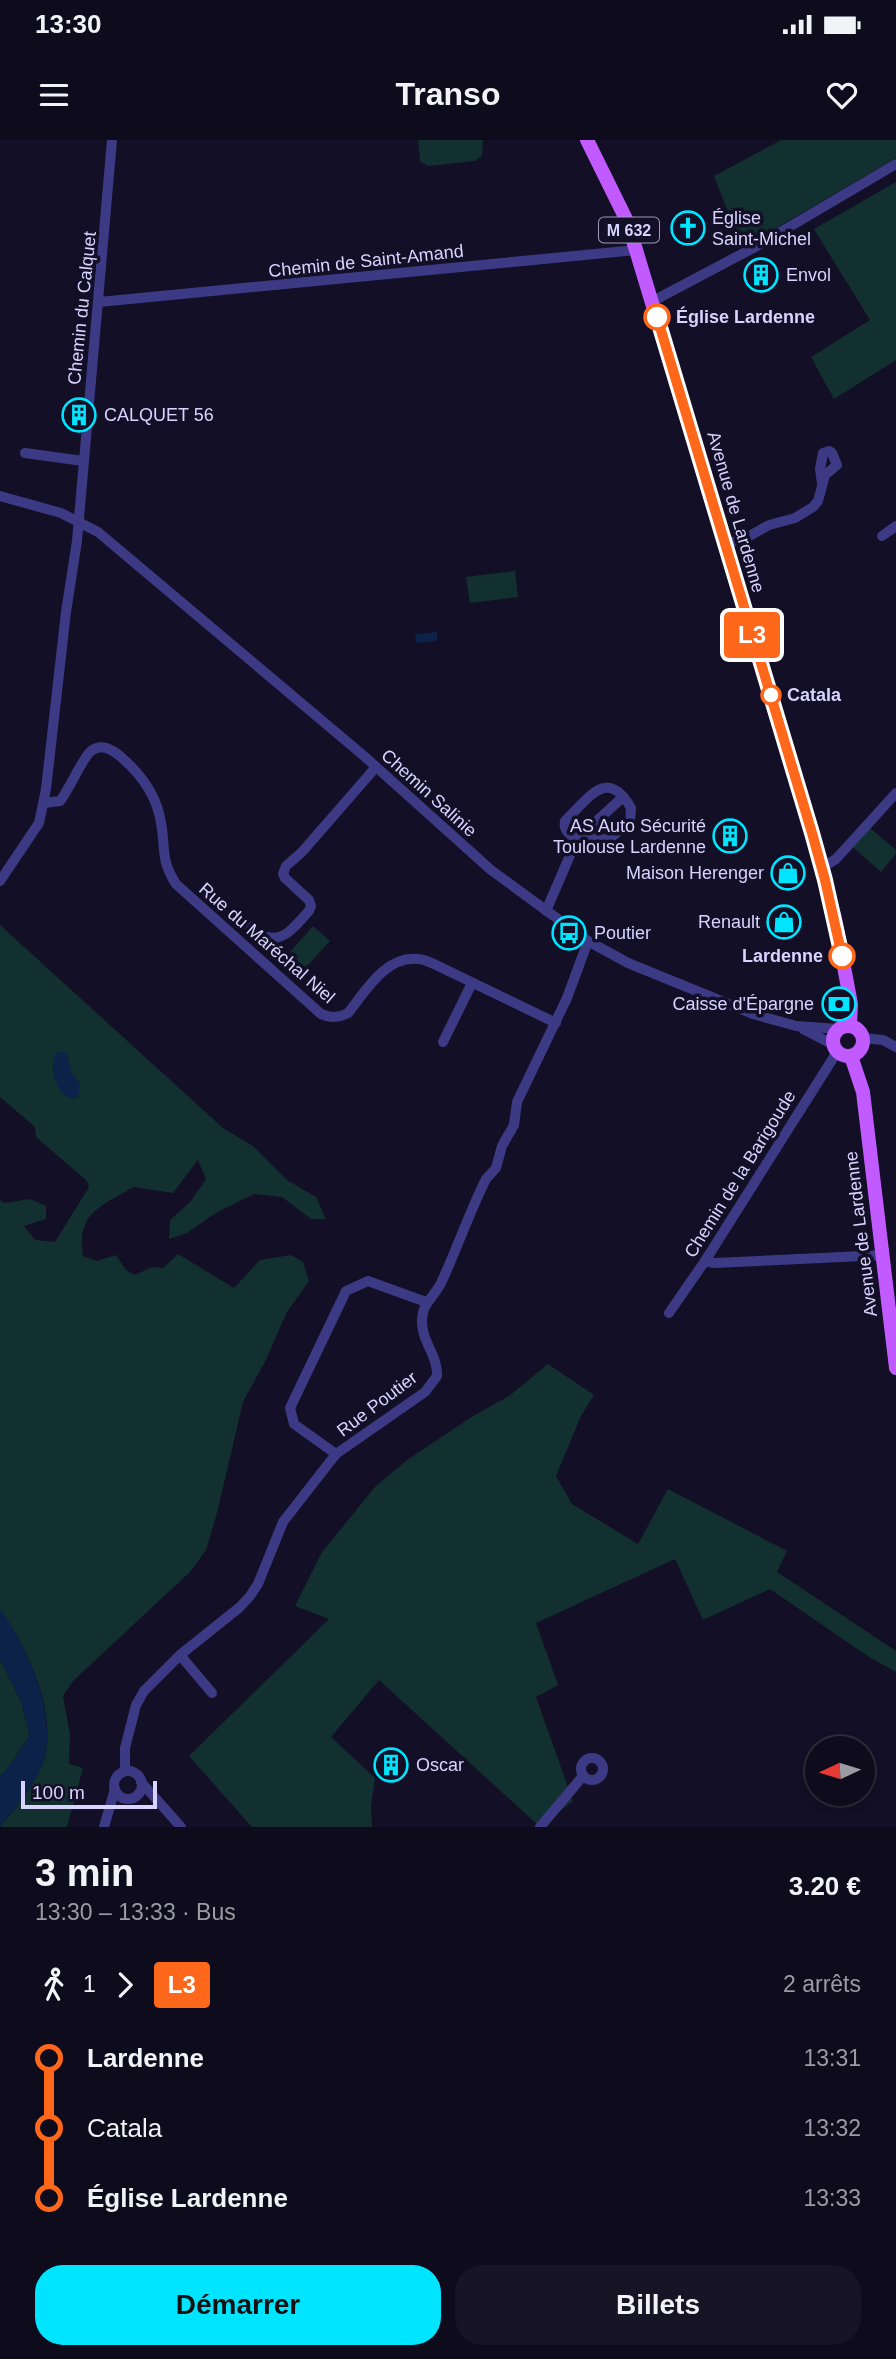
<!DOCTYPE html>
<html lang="fr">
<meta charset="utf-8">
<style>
:root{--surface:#0e0b1c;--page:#171425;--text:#f1f3f6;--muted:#9b9ba3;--line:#2e2b3b;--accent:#00e5ff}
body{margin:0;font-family:Helvetica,sans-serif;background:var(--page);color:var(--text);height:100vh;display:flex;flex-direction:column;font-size:26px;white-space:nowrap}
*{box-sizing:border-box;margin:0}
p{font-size:23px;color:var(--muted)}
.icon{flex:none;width:38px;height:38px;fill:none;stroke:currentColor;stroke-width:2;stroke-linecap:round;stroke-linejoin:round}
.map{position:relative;height:1687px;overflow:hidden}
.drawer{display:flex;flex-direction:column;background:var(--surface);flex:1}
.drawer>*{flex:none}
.badge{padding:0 14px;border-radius:5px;font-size:24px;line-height:46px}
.needle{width:46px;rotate:266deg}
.tools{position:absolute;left:805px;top:1596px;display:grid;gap:14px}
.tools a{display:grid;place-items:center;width:70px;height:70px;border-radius:50%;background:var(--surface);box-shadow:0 4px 10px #0003,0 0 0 2px var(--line);font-size:35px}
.scale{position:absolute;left:21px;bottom:18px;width:136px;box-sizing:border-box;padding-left:7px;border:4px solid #d9d4ff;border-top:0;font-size:19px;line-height:24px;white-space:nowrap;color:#d9d4ff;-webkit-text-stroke:5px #130f26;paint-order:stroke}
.map>.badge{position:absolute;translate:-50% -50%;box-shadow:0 0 0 4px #fff}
.legs{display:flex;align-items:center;gap:10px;height:77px;padding:0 35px;font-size:23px}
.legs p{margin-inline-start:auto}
.headline{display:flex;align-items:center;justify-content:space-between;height:119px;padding:0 35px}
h1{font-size:38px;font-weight:600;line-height:52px}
.action{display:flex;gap:14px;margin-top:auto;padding:14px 35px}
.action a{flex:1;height:80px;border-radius:28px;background:var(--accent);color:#111;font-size:28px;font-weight:600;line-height:80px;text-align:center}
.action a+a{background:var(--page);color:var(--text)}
ul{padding:0 35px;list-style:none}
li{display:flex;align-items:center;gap:24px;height:70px;font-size:26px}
li i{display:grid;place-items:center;width:10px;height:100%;margin:0 9px;background:currentColor}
li i::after{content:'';width:18px;height:18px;margin:-9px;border:5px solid;border-radius:50%;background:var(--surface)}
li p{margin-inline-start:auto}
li:first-child i{background:linear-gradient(#0000 50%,currentColor 0)}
li:last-child i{background:linear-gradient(currentColor 50%,#0000 0)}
.status{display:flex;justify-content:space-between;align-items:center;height:49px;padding:0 35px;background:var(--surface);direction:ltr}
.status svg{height:19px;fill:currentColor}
header{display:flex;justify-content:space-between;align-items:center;height:91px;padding:0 35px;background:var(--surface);font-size:32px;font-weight:600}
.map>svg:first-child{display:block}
</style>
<div class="status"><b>13:30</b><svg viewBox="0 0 49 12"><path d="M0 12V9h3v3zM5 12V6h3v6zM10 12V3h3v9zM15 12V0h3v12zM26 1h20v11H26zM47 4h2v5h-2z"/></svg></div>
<header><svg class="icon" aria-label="menu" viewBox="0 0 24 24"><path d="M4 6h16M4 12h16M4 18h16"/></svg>Transo<svg class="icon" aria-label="heart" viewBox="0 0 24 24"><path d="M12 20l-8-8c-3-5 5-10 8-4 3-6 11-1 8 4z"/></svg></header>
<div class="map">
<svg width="896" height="1687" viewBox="0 0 896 1687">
<rect width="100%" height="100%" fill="#130f26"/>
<g fill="#12302f">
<path d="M418,0H483L482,16L475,21L428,26L420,21Z"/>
<path d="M781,0H896V18L744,107L736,93L714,36Z"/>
<path d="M896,42V220L834,259L811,217L870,180L814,89Z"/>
<path d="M515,431L518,457L470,463L466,437Z"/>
<path d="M870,688L896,710V714L881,732L853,707Z"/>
<path d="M0,785L223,988L253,1006L287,1040L316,1057L326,1079H311L282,1057L254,1054L214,1074L187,1093L169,1099L170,1080L191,1061L206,1039L198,1020L173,1053L134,1047C101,1066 76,1073 83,1116L97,1121L116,1115L126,1130L135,1135L152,1127L163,1128L178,1114L234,1148L260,1120L291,1115L303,1122L309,1141L287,1172L265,1222L243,1262L217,1373L206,1410L190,1432L73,1541L63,1556L70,1594L69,1624L83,1628L67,1687H0C5,1679 12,1674 17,1666C25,1655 34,1642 40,1630C63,1581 28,1509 0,1469V1060L4,1063L30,1059L46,1066V1079L24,1086L35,1100L55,1102L89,1047L87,1041L36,997L35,987L0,957Z"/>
<path d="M313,786L330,801L298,836L282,821Z"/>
<path d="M548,1224L594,1255L581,1276L556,1336L572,1364L638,1404L668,1349L787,1411L777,1432L896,1511V1532L869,1517L770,1449L703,1480L675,1419L536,1483L558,1545L536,1557L573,1661L540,1687L379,1540L331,1597L375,1638L371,1667L372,1687H252L189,1616L329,1479L295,1466L322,1412L375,1347L407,1320L473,1276L509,1256Z"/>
<path d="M0,1519L21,1561L30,1596C19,1610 13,1624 0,1636Z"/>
</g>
<g fill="#0c2248">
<path d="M437,492V501L416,503L415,494Z"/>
<path d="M58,911L67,913L72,934L80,943L78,958C74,958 70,959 67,957C55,950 47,921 58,911Z"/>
<path d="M0,1469C28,1508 62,1582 40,1630C34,1642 25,1655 17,1666C11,1674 5,1679 0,1687V1636C13,1624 19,1610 30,1596L21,1560L0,1519Z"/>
</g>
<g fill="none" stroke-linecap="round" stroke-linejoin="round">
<g stroke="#3d3a85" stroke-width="10">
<path d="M653,161L757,106L896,24"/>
<path d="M99,162L636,110"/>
<path d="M25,313L83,321"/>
<path d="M0,356L61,373L98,392L364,616L491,730L588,801L628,823L753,874L796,886L838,889"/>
<path d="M882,396L896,386"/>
<path d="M725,404L746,398L769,385L795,378L813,367L818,361L825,335L837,325L832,313L829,311L823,313L820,329L822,343"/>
<path d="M44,663L60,661C69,650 83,617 91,611C101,603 111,609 120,616C141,634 157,655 161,683C166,710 160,719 176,744L321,874C331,878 338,878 348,873C365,852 386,815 418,819C423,819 429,822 434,824L556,883"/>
<path d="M577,699C569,695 563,690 565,681C588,659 607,626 631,668L630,682L608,700L582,694"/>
<path d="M822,728L836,719L896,653"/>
<path d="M0,741L39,683L46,649L66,472L77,401L112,0"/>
<path d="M546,771L577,699L623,657"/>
<path d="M249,786C277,810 288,794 309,771L311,766L309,760L285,738L283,734L286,726L302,712L376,627"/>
<path d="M803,889L834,905"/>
<path d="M863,898L883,900L896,907"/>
<path d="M443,902L472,843"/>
<path d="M705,1121L714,1123L884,1115"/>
<path d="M669,1173L705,1121L837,912"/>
<path d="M336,1314L294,1284L290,1268L346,1151L368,1141L426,1162"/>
<path d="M180,1515L212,1553"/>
<circle cx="592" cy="1629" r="11"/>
<path d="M125,1631V1608L136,1565L144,1551L180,1515L240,1467L250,1456L258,1444L283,1382L336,1314L425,1252L437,1236C438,1215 421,1201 422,1180C422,1164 434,1157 441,1143C457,1109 469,1073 486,1039L496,1028L502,1006L514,985L517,962L567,858L588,801"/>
<circle cx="128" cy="1645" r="14"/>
<path d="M141,1642L181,1687"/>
<path d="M104,1687L115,1649"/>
<path d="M540,1687L583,1636"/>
</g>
<g stroke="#c25bff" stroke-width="14">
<path d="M587,0L626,79L636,110L812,693L835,779L851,864L850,885"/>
<circle cx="848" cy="901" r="15"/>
<path d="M851,916L863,952L896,1228"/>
</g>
</g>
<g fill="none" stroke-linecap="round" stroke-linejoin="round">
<defs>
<path id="line-1" d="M657,177L812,693L825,740L842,816"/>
</defs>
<use href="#line-1" stroke="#fff" stroke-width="16"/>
<use href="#line-1" stroke="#ff671b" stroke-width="10"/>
</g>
<defs>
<symbol id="church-ring" viewBox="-11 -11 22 22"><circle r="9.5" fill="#130f26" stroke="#00e5ff" stroke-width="1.5"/><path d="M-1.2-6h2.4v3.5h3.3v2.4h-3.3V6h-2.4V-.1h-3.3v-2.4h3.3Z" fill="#00e5ff"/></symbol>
<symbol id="building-ring" viewBox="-11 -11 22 22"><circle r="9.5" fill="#130f26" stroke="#00e5ff" stroke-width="1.5"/><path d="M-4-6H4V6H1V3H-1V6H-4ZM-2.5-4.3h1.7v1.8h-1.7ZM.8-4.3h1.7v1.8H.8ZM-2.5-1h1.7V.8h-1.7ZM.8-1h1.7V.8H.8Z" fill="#00e5ff"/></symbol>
<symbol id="shop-ring" viewBox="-11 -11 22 22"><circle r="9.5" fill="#130f26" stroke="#00e5ff" stroke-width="1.5"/><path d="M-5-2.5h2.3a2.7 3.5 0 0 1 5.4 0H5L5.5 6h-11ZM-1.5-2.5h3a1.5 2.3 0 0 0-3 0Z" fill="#00e5ff"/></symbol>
<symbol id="bus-ring" viewBox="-11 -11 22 22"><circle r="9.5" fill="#130f26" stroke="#00e5ff" stroke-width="1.5"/><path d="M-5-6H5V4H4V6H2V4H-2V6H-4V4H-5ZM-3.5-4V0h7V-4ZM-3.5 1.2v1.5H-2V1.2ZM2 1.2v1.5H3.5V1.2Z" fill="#00e5ff"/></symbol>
<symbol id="bank-ring" viewBox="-11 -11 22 22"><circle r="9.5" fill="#130f26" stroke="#00e5ff" stroke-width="1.5"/><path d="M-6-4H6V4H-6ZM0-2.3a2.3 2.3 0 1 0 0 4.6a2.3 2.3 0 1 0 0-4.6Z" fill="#00e5ff"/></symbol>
</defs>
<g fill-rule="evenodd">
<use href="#church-ring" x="669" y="69" width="38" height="38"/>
<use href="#building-ring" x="742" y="116" width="38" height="38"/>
<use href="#building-ring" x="60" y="256" width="38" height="38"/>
<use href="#building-ring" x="711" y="677" width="38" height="38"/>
<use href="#shop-ring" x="769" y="714" width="38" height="38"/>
<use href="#shop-ring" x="765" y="763" width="38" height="38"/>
<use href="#bus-ring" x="550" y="774" width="38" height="38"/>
<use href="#bank-ring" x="820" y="845" width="38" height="38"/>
<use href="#building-ring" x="372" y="1606" width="38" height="38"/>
</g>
<g fill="#fff" stroke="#ff671b" stroke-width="3.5">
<circle cx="657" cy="177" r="12"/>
<circle cx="771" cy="555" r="9"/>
<circle cx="842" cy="816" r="12"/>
</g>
<g text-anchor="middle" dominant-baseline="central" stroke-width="7" stroke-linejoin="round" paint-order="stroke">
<rect fill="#130f26" stroke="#9e99be" stroke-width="2" x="599" y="77.5" width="60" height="25" rx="5"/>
<g font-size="16" font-weight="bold" fill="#d9d4ff">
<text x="629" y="90">M 632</text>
</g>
<g font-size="18" fill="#d9d4ff" stroke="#130f26" text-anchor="start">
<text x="712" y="78">Église<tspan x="712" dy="21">Saint-Michel</tspan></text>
<text x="786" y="135">Envol</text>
<text x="104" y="275">CALQUET 56</text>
<text x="706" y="686" text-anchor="end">AS Auto Sécurité<tspan x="706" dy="21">Toulouse Lardenne</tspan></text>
<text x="764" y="733" text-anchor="end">Maison Herenger</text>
<text x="760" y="782" text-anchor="end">Renault</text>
<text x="594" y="793">Poutier</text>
<text x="814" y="864" text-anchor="end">Caisse d'Épargne</text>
<text x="416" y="1625">Oscar</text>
</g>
<g font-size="18" fill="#d9d4ff" stroke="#130f26">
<text transform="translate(366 121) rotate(-6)">Chemin de Saint-Amand</text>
<text transform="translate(82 168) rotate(-84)">Chemin du Calquet</text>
<text transform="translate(736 372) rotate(74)">Avenue de Lardenne</text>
<text transform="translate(429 653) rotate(42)">Chemin Salinie</text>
<text transform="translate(267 803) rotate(41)">Rue du Maréchal Niel</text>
<text transform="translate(740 1034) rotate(-58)">Chemin de la Barigoude</text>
<text transform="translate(861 1094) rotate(-97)">Avenue de Lardenne</text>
<text transform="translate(377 1264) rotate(-37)">Rue Poutier</text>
</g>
<g font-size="18" font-weight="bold" fill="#d9d4ff" stroke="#130f26" text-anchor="start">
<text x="676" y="177">Église Lardenne</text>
<text x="787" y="555">Catala</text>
<text x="823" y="816" text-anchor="end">Lardenne</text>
</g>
</g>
</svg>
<div class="tools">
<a><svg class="needle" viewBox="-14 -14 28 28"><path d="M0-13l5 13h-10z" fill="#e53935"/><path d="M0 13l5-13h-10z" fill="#9b9ba3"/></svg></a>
</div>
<div class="scale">100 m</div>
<b class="badge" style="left:752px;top:495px;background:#ff671b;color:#fff">L3</b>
</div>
<section class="drawer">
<div class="headline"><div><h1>3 min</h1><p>13:30 – 13:33 · Bus</p></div><b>3.20 €</b></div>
<div class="legs"><svg class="icon" aria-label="walk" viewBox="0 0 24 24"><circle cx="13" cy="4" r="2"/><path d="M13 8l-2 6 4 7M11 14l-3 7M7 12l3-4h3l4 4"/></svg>1<svg class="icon" aria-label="forward" viewBox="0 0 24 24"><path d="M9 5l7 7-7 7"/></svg><b class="badge" style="background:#ff671b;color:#fff">L3</b><p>2 arrêts</p></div>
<ul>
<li><i style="color:#ff671b"></i><b>Lardenne</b><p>13:31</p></li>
<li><i style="color:#ff671b"></i><span>Catala</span><p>13:32</p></li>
<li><i style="color:#ff671b"></i><b>Église Lardenne</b><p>13:33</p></li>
</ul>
<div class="action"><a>Démarrer</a><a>Billets</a></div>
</section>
